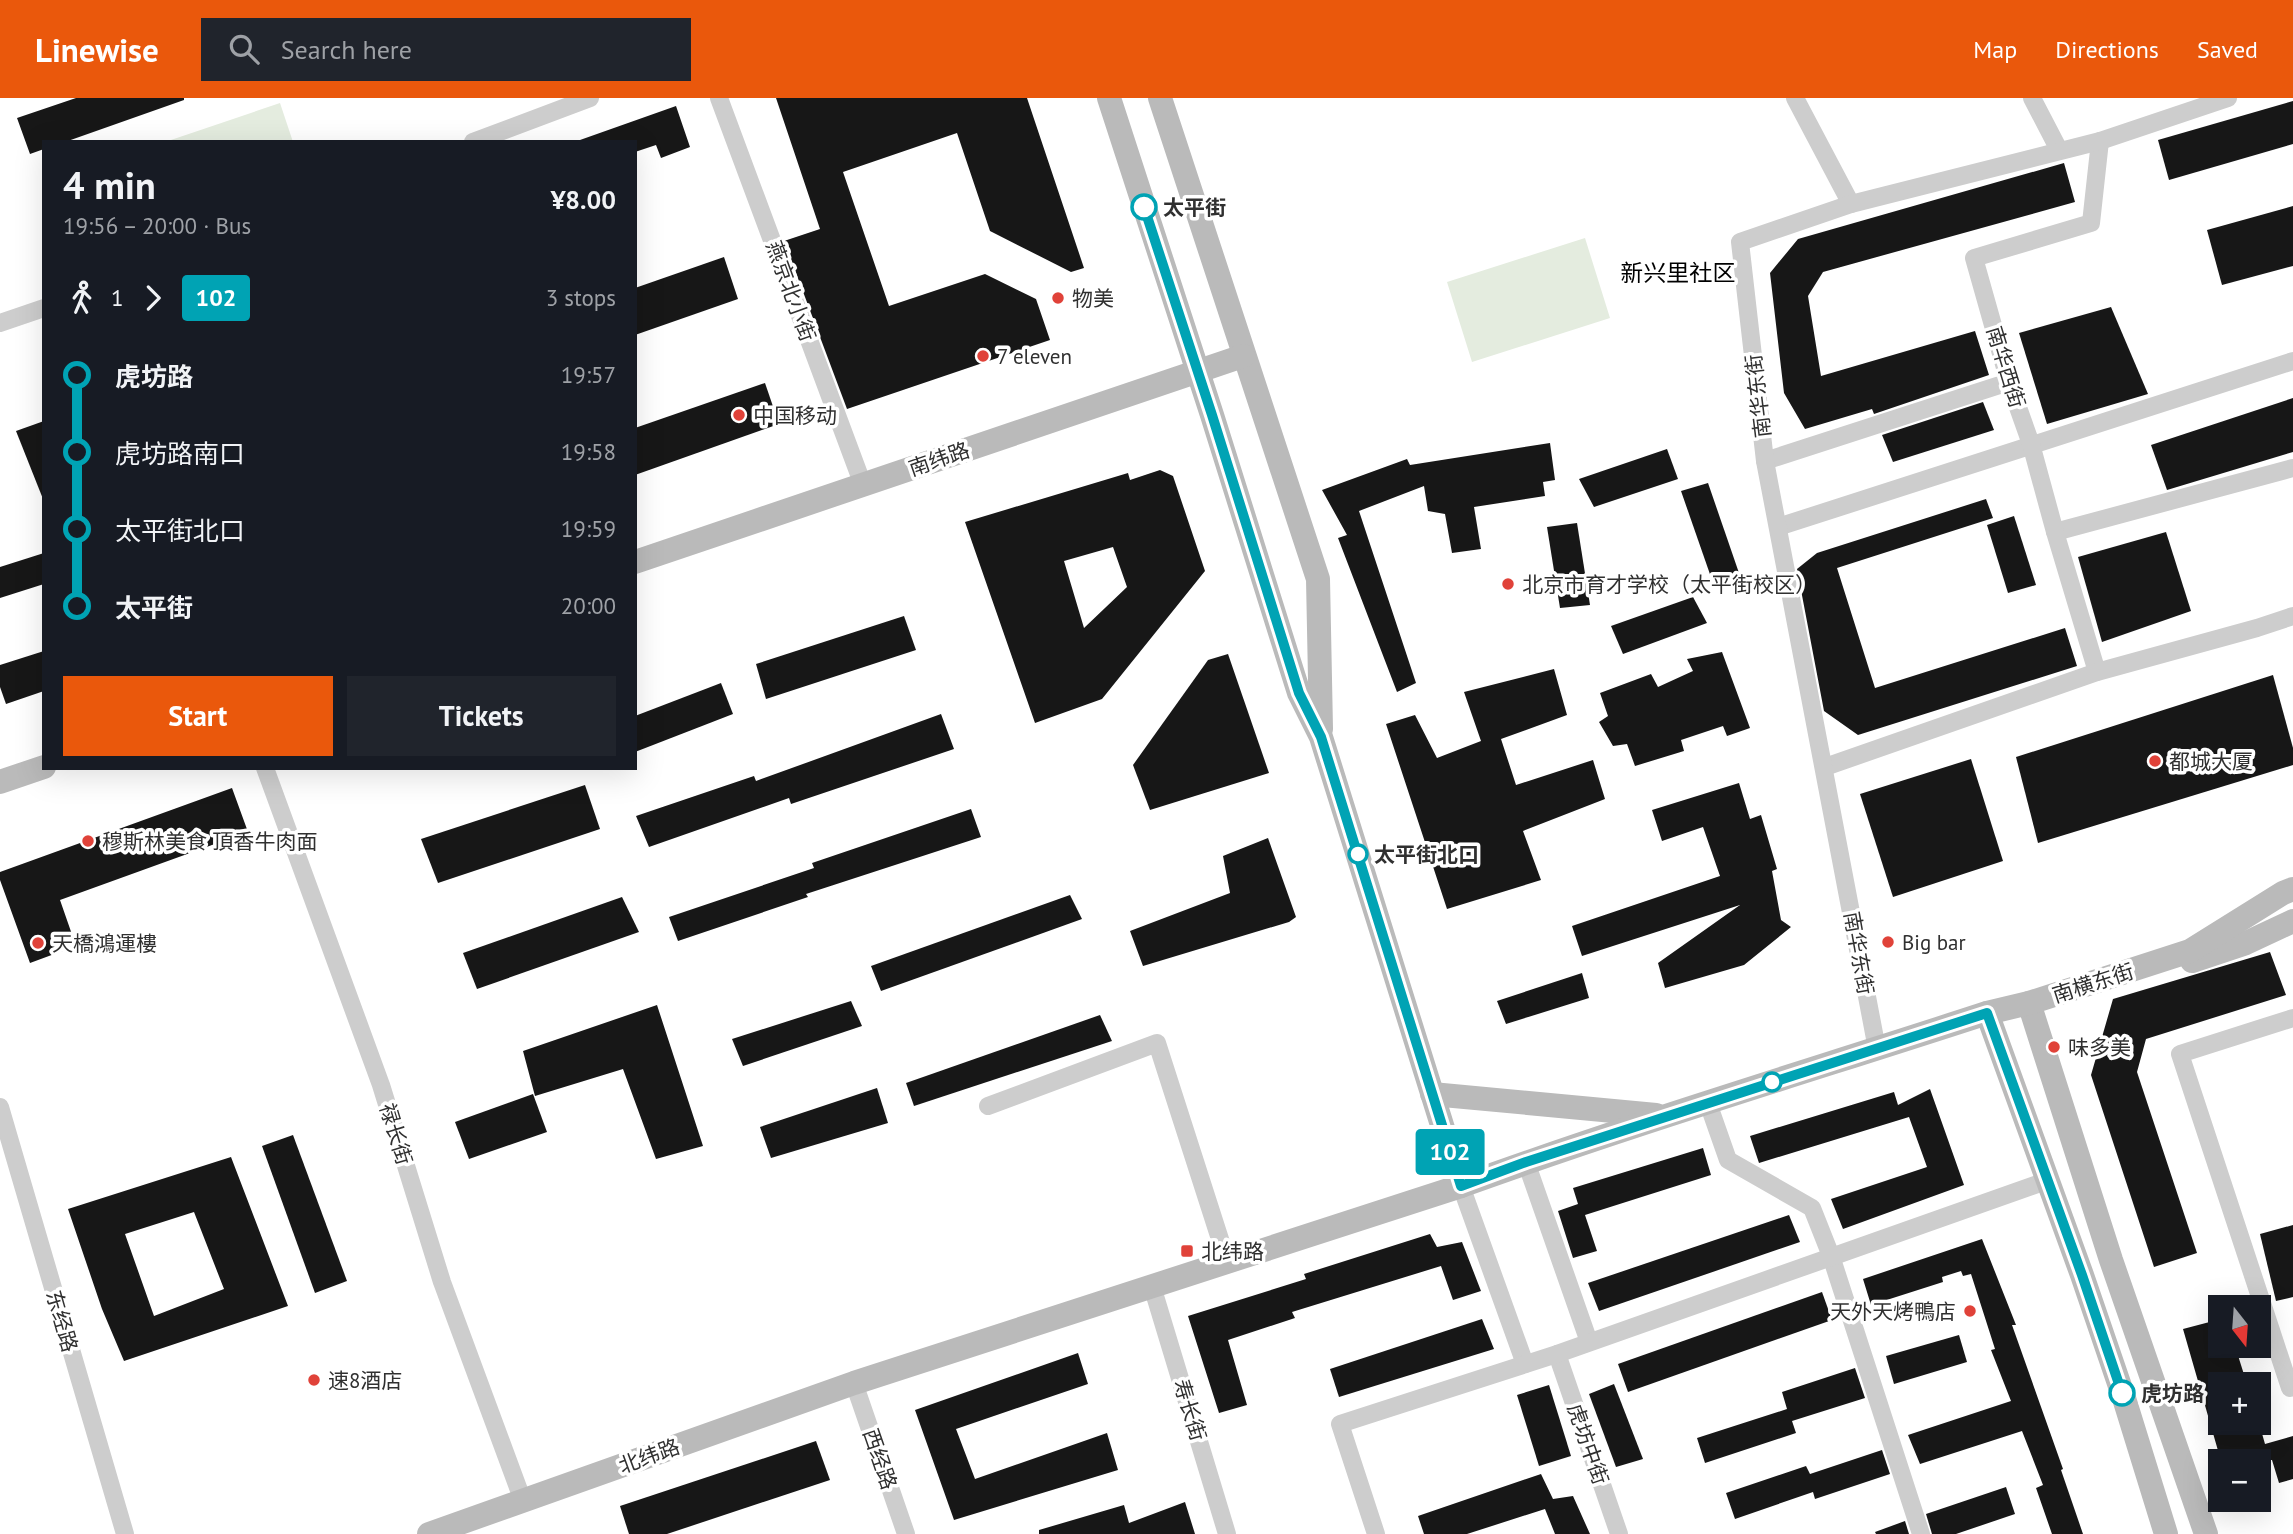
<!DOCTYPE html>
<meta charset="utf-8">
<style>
:root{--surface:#171b24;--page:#20242c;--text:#f1f3f6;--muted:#9ea1a6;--accent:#ea580c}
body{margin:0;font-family:"PT Sans","Noto Sans SC",sans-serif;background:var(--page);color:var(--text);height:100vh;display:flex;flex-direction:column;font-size:26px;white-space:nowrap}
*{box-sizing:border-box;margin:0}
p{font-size:23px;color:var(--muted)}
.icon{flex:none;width:38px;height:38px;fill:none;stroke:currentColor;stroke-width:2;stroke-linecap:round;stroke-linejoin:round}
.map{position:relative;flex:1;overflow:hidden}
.sheet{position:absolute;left:42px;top:42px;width:595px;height:630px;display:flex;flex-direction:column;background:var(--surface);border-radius:0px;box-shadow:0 7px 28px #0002}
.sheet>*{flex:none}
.badge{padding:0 14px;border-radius:5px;font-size:24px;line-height:46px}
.needle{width:46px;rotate:163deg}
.controls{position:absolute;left:2208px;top:1197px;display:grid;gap:14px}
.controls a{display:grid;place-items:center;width:63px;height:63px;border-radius:0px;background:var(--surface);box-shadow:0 7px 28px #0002;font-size:35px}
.map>.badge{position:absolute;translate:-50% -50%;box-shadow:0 0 0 4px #fff}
.legs{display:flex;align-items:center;gap:10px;height:77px;padding:0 21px;font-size:23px}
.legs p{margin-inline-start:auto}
.head{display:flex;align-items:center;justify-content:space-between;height:119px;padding:0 21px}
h1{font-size:38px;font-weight:700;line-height:52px}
.primary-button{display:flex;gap:14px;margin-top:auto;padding:14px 21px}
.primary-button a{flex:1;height:80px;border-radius:0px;background:var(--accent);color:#fff;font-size:28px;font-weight:700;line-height:80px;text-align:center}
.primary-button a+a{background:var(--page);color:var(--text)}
ul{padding:0 21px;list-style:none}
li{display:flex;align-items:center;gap:24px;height:77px;font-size:26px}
li i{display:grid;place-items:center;width:10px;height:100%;margin:0 9px;background:currentColor}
li i::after{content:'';width:18px;height:18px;margin:-9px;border:5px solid;border-radius:50%;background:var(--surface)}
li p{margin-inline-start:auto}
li:first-child i{background:linear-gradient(#0000 50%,currentColor 0)}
li:last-child i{background:linear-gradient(currentColor 50%,#0000 0)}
header{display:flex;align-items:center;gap:42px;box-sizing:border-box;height:98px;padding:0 35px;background:var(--accent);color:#fff}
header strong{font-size:33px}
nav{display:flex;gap:38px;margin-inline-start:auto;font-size:24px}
.search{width:490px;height:63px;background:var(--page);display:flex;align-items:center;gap:18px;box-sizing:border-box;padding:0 24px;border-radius:0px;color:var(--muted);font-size:26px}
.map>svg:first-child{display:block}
</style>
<header>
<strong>Linewise</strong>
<div class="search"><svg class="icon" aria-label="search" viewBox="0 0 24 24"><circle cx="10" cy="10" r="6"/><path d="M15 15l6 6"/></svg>Search here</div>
<nav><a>Map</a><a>Directions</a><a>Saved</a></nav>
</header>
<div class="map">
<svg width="2293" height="1436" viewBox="0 0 2293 1436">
<rect width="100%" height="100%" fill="#fff"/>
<g fill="#e4ecdf">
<path d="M280,5L293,44H165Z"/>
<path d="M1585,140L1610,220L1472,264L1447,184Z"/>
</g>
<g fill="#171717" fill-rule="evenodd">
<path d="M76,0H184V2L65,44H44V51L30,56L17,20Z"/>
<path d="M776,0H1027L1084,170L1071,174L990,133L957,35L843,74L889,208L985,176L1036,201L1050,242L847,311L784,143L820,131Z"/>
<path d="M2293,3V46L2169,82L2158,42Z"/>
<path d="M676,8L690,49L661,60L656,47L635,54V44H581L580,42Z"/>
<path d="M2064,65L2075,104L1823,174L1808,198L1821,278L1975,233L1989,277L1874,316L1872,311L1805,331L1784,295L1770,175L1798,141Z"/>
<path d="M2293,108V168L2222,187L2207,132Z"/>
<path d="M724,159L738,201L635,237V190Z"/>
<path d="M2111,209L2148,296L2047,326L2019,235Z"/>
<path d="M765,285L779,326L635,377V330Z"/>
<path d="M2293,300V354L2167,392L2151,347Z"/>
<path d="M1983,304L1994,332L1893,364L1882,337Z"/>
<path d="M44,323V401H43L16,333Z"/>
<path d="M1550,345L1555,382L1543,384L1545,398L1474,409L1481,451L1452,455L1445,416L1428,413L1424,388L1359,413L1416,585L1397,594L1338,440L1347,437L1322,392L1407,361L1410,367Z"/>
<path d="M1667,351L1678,381L1594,409L1579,381Z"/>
<path d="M1160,372L1173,378L1205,473L1102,601L1035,625L965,424L1128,375L1130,382ZM1113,449L1127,489L1084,530L1064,463Z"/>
<path d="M1708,385L1739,475L1712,482L1681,393Z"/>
<path d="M1986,401L1993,420L1837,470L1875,590L2065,530L2077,568L1858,637L1824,613L1797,471L1817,455Z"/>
<path d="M2014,418L2036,487L2008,495L1987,427Z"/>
<path d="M1577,425L1590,507L1560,510L1547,429Z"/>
<path d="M2166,434L2191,513L2102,544L2078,459Z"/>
<path d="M44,455V486L0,500V469Z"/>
<path d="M1693,499L1707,525L1623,556L1611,528Z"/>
<path d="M904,518L916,552L766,601L756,566Z"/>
<path d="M44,553V593L6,606L0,589V567Z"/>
<path d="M1722,554L1750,630L1727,638L1723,628L1681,642L1684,653L1635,668L1627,646L1613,648L1599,624L1608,618L1600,595L1651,576L1658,589L1693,573L1687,561Z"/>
<path d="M1228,556L1269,675L1150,712L1133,667L1208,562Z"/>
<path d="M1554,571L1567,617L1501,641L1516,687L1593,662L1605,701L1523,733L1541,782L1447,811L1386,626L1415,617L1437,660L1481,643L1464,594Z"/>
<path d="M2273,577L2293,650V667L2038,745L2016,659Z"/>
<path d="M721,585L733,616L635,654V618Z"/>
<path d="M941,616L954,651L791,706L789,700L649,749L636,718L754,678L756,683Z"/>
<path d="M1971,661L2003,763L1893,799L1860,696Z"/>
<path d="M1739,685L1750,721L1761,717L1777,771L1772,773L1781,822L1791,829L1744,867L1665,890L1658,865L1740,807L1582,858L1572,828L1720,778L1703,729L1662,743L1652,712Z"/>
<path d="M585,687L600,731L438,785L421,741Z"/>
<path d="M232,690L248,734L60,802L76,848L30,865L0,782V774Z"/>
<path d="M971,711L981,739L806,796L808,799L678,843L669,819L814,770L812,765Z"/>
<path d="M1268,740L1296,819L1289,824L1143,868L1130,833L1230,795L1223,758Z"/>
<path d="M1070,797L1082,821L881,893L871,868Z"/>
<path d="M622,799L639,834L477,891L463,855Z"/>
<path d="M2270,854L2286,897L2146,941L2137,974L2197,1155L2154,1169L2091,977L2113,901Z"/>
<path d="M1582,875L1589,900L1506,926L1497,903Z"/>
<path d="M851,903L862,928L743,968L732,941Z"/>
<path d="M657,907L703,1048L656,1061L623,971L535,998L523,953Z"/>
<path d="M1100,917L1112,943L914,1008L906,985Z"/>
<path d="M877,990L888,1025L771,1060L760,1029Z"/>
<path d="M1930,991L1964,1087L1843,1131L1831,1101L1927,1069L1909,1019L1759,1065L1750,1038L1894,994L1898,1007Z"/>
<path d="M533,996L547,1034L469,1061L455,1024Z"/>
<path d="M293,1037L347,1183L315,1195L262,1048Z"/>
<path d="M1703,1050L1711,1077L1585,1117L1597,1153L1573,1160L1558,1113L1578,1106L1573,1090Z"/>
<path d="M231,1059L288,1208L124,1263L102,1211L68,1111ZM194,1114L224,1191L154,1218L125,1136Z"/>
<path d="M1789,1117L1800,1144L1599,1213L1588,1185Z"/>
<path d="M2293,1127V1199L2276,1203L2260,1136Z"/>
<path d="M1430,1136L1437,1149L1462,1144L1481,1193L1453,1202L1441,1168L1292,1214L1295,1220L1228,1242L1247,1307L1219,1315L1188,1218L1306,1181L1304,1176Z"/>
<path d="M1982,1141L2016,1227H2012L2063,1371L2061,1372L2083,1436H2052L2036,1390L2043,1387L2022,1333L1920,1366L1908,1337L2011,1303L1991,1252L1995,1251L1971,1176L1963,1178L1961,1173L1942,1179L1943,1184L1871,1207L1863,1181Z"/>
<path d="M1822,1194L1832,1222L1628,1294L1618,1266Z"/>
<path d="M1482,1221L1494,1251L1339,1299L1330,1271Z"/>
<path d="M2221,1221V1248H2235L2247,1286H2221V1325H2259L2265,1346L2293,1338V1381L2279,1385L2272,1362L2221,1363L2183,1231Z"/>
<path d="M1959,1237L1967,1264L1894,1286L1886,1258Z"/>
<path d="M1078,1255L1088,1286L956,1331L975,1381L1107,1335L1118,1372L954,1422L915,1312Z"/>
<path d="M1855,1270L1865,1300L1792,1323L1796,1335L1705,1365L1697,1340L1787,1311L1782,1294Z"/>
<path d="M1614,1286L1643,1361L1616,1369L1589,1296Z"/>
<path d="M1549,1287L1571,1358L1539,1368L1517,1297Z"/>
<path d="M816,1343L830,1382L667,1436H629L620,1408Z"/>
<path d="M1882,1352L1890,1376L1815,1401L1813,1394L1735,1421L1726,1395L1806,1368L1810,1376Z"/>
<path d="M1541,1376L1553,1401L1573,1398L1590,1436H1555L1545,1411L1467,1436H1424L1418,1418Z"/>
<path d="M2006,1389L2015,1416L1956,1436H1932L1926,1416Z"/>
<path d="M1185,1404L1195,1436H1039V1432L1124,1407L1129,1425Z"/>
<path d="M1905,1423L1909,1436H1876L1875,1434Z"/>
</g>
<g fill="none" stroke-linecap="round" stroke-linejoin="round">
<g stroke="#cdcdcd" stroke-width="18">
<path d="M719,0L863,387"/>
<path d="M1795,0L1851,106"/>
<path d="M2032,0L2059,52"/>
<path d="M473,44L590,0"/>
<path d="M0,225L44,210"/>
<path d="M1765,363L2009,284"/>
<path d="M1778,429L2293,263"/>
<path d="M2055,434L2293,370"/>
<path d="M2097,574L2055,434L2031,346L2009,284L1974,160L2091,125L2100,43"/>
<path d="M1825,669L2097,574L2257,530L2293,518"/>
<path d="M265,670L381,987L442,1184L523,1403"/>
<path d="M2293,920L2180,956L2290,1290L2293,1289"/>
<path d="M1877,951L1765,363L1740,144L1851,106L2100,43L2228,0"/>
<path d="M1708,1005L1728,1062L1812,1110L1831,1158L1921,1436"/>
<path d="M988,1008L1157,945L1227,1163"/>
<path d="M0,1009L125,1436"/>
<path d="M1526,1064L1589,1244"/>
<path d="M1461,1088L1525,1266"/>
<path d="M1152,1188L1227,1436"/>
<path d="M1557,1256L1619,1436"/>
<path d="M854,1285L906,1436"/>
<path d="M1376,1436L1340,1326L1557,1256L2046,1083"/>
</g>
<g stroke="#bababa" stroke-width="24">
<path d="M1109,0L1212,317L1299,595L1321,639L1461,1088"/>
<path d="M1160,0L1318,481L1321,631"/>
<path d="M635,464L1243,258"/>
<path d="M0,684L44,669"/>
<path d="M2192,863L2246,845L2293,823"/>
<path d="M2029,905L2111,1162L2206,1436"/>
<path d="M1987,915L2082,1177L2123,1297L2166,1436"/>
<path d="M1432,996L1656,1017"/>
<path d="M429,1436L854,1285L1461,1088C1635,1025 1812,972 1987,915L2029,905L2190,853L2283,795L2293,791"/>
</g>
</g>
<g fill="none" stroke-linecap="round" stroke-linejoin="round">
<defs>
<path id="line-1" d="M1144,109L1212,317L1299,595L1321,639L1461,1088L1526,1064L1987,915L2082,1177L2122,1295"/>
</defs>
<use href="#line-1" stroke="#fff" stroke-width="16"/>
<use href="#line-1" stroke="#00a3b4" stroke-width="10"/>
</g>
<g fill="#fff" stroke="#00a3b4" stroke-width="3.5">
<circle cx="1144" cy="109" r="12"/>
<circle cx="1358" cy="756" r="9"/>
<circle cx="1772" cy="984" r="9"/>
<circle cx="2122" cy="1295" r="12"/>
</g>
<g fill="#e04239" stroke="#fff" stroke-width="2.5">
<circle cx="1058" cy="200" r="7"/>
<circle cx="983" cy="258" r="7"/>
<circle cx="739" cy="317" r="7"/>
<circle cx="1508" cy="486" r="7"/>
<circle cx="2155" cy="663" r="7"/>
<circle cx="88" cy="743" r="7"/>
<circle cx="1888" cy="844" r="7"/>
<circle cx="38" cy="845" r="7"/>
<circle cx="2054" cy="949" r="7"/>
<rect x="1180" y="1146" width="14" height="14" rx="3.5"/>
<circle cx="1970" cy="1213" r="7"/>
<circle cx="314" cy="1282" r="7"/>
</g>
<g text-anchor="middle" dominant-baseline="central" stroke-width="7" stroke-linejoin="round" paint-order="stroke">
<g font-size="21" font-weight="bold" fill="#303030" stroke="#fff" text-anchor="start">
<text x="1163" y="109">太平街</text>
<text x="1374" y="756">太平街北口</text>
<text x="2141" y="1295">虎坊路</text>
</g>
<g font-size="21" fill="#303030" stroke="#fff">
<text transform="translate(791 193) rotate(70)">燕京北小街</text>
<text transform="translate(2006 269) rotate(73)">南华西街</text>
<text transform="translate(1758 298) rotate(-97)">南华东街</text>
<text transform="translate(939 361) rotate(-19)">南纬路</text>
<text transform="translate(1859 855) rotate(80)">南华东街</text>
<text transform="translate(2093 885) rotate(-18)">南横东街</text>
<text transform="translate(396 1036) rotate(73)">禄长街</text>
<text transform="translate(62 1223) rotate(74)">东经路</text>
<text transform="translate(1190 1312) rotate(73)">寿长街</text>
<text transform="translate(1588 1346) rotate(71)">虎坊中街</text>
<text transform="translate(649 1358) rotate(-20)">北纬路</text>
<text transform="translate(880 1361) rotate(71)">西经路</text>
</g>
<g font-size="21" fill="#303030" stroke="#fff" text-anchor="start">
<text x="1072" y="200">物美</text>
<text x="997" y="258">7 eleven</text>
<text x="753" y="317">中国移动</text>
<text x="1522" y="486">北京市育才学校（太平街校区）</text>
<text x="2169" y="663">都城大厦</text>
<text x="102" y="743">穆斯林美食 頂香牛肉面</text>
<text x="1902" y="844">Big bar</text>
<text x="52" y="845">天橋鴻運樓</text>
<text x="2068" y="949">味多美</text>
<text x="1201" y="1153">北纬路</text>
<text x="1956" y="1213" text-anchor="end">天外天烤鴨店</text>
<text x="328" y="1282">速8酒店</text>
</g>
<g font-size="23" fill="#000" stroke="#fff">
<text x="1678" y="174">新兴里社区</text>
</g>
</g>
</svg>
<div class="controls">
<a><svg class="needle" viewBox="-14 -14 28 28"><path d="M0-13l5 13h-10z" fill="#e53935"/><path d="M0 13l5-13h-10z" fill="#9ea1a6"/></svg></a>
<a>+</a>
<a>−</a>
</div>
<b class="badge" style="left:1450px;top:1054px;background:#00a3b4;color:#fff">102</b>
<section class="sheet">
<div class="head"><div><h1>4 min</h1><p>19:56 – 20:00 · Bus</p></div><b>¥8.00</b></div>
<div class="legs"><svg class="icon" aria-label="walk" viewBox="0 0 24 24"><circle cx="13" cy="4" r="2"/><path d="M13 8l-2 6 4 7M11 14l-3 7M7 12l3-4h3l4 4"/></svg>1<svg class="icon" aria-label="forward" viewBox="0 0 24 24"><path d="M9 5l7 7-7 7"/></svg><b class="badge" style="background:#00a3b4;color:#fff">102</b><p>3 stops</p></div>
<ul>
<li><i style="color:#00a3b4"></i><b>虎坊路</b><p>19:57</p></li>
<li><i style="color:#00a3b4"></i><span>虎坊路南口</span><p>19:58</p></li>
<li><i style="color:#00a3b4"></i><span>太平街北口</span><p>19:59</p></li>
<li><i style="color:#00a3b4"></i><b>太平街</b><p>20:00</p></li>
</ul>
<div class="primary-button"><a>Start</a><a>Tickets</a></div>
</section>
</div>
